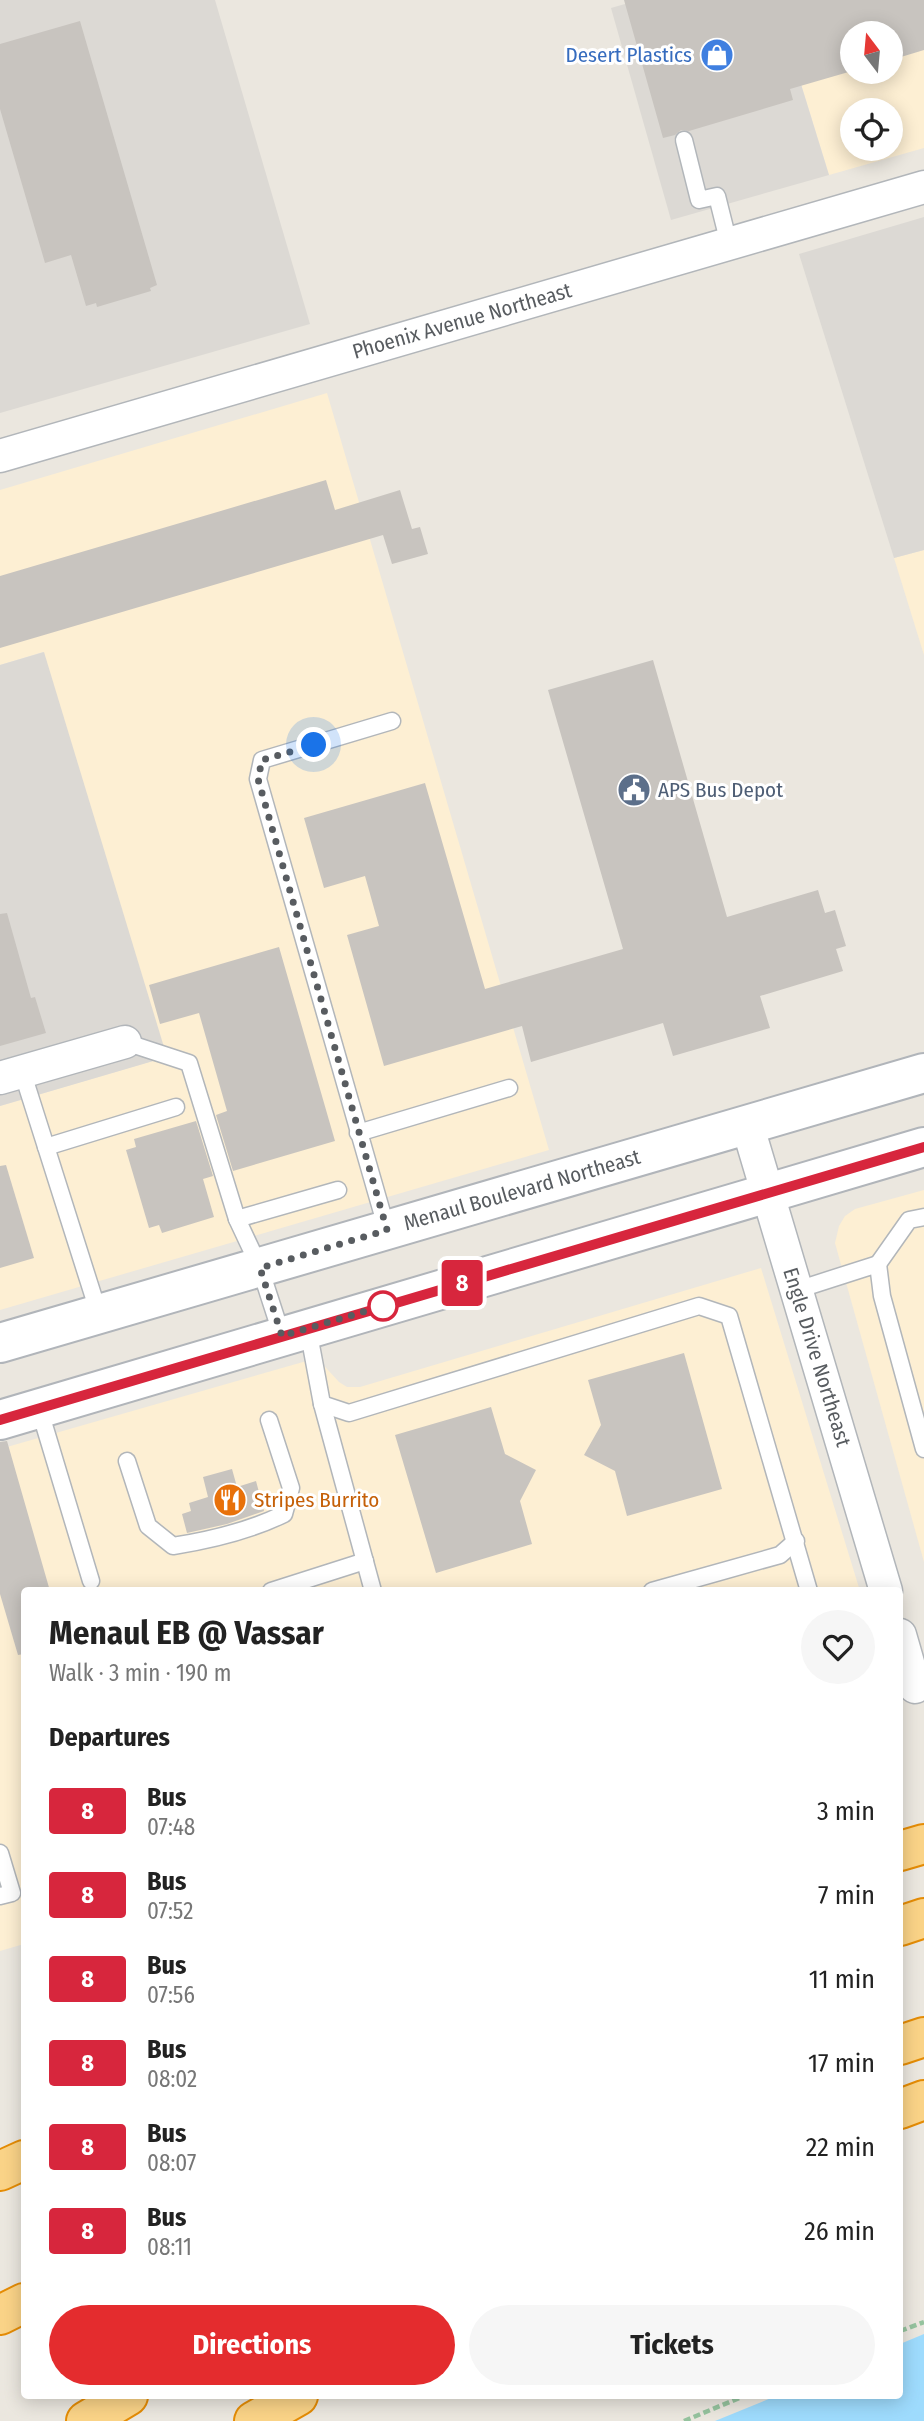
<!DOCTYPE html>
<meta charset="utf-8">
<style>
:root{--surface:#fff;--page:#f6f6f6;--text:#222;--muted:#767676;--accent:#e42c2e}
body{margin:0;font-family:"Fira Sans Condensed",sans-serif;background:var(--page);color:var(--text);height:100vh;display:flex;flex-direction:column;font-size:26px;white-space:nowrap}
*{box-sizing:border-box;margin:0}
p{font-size:23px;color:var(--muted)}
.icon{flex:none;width:38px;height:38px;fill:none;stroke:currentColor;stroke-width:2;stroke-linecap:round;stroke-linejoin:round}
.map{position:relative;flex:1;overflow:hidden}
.side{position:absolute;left:21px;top:1587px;width:882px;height:812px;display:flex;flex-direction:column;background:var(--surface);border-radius:7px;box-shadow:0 4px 18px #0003}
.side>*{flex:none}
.badge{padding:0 14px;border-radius:5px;font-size:24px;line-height:46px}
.needle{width:46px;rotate:344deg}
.controls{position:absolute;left:840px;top:21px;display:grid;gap:14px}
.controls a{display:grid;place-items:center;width:63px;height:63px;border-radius:50%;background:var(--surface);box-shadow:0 4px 18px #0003;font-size:35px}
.you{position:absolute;width:35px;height:35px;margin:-18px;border:5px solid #fff;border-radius:50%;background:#1a73e8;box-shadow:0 0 0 10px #1a73e833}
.map>.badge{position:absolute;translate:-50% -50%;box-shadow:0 0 0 4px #fff}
h2{padding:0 28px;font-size:26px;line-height:63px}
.round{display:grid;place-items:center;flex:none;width:74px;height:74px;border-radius:37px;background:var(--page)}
.overview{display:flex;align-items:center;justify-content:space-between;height:119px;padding:0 28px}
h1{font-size:33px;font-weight:700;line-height:52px}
.action{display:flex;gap:14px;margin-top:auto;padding:14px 28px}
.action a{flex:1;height:80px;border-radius:42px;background:var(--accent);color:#fff;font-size:28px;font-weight:700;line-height:80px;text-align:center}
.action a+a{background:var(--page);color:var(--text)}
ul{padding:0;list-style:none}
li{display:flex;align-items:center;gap:21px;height:84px;padding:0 28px}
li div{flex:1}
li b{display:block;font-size:26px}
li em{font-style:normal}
li .badge{min-width:77px;font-weight:700;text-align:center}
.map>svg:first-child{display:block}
</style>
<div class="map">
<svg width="924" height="2421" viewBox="0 0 924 2421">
<rect width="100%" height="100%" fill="#ebe7df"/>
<g fill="#fdefd3" fill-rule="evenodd">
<path d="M775,0H924V148L829,175ZM852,33H891V72H852ZM852,110H891V149H852Z"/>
<path d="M327,393L549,1150L0,1310V1106L166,1057L43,652L0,665V490Z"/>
<path d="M924,550V655L894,558Z"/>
<path d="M924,1190V1562L835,1243L839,1226L845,1216L855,1209Z"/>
<path d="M761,1268L860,1591H24V1944L0,1951V1449L317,1358L339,1382L347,1387H360Z"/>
</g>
<g fill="#dcd9d4">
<path d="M0,0H215L310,324L0,413Z"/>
<path d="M639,0H775L829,175L671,220L611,8Z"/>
<path d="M924,217V550L894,558L799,254Z"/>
<path d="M44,652L167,1057L0,1106V665Z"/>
</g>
<path fill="#9edbfd" d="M924,2334V2421H715L776,2396H900V2344Z"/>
<g fill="#c8c4bf">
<path d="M624,0H924V50L891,60V33H852V71L790,89L793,100L689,131L681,130L675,135L663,138Z"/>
<path d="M80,21L157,285L150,288L151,291L97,307L96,303L86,306L71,255L45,263L0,109V44Z"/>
<path d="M326,480L335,510L400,490L412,529L420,527L428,554L392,564L383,535L0,648V576Z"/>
<path d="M653,660L727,917L818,890L825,913L835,910L846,946L836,949L843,971L760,996L770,1028L673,1056L663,1023L531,1062L522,1026L384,1066L347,935L379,926L365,876L324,888L304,818L425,783L485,989L623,949L548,690Z"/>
<path d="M7,913L31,998L35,997L46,1033L0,1046V914Z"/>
<path d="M279,947L335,1141L233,1171L216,1115L227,1111L199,1013L160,1024L149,985Z"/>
<path d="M196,1121L213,1176L203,1179L214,1217L162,1233L159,1225L149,1228L126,1150L136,1147L134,1139Z"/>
<path d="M6,1165L34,1258L0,1268V1166Z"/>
<path d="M684,1353L722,1489L627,1516L615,1471L584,1455L601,1425L588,1380Z"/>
<path d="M491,1407L505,1454L536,1470L520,1501L532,1544L436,1573L395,1435Z"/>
<path d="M7,1441L50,1591H24V1654L18,1655L0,1594V1442Z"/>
<path d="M232,1469L237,1487L256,1481L264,1511L227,1524L187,1533L182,1514L191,1511L189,1503L208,1497L203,1477Z"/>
</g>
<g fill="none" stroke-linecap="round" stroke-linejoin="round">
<defs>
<g id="service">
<path d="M684,140L699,200L717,196L729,244"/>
<path d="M125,1042L189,1063L237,1219L260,1268L282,1336"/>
<path d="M22,1071L99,1314"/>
<path d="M358,1133L509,1088"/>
<path d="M46,1147L176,1107"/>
<path d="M237,1219L338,1190"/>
<path d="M387,1230L258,779L262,760L392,721"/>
<path d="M878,1264L909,1220L924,1217"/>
<path d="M797,1290L878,1264L882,1296L924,1449"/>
<path d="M308,1329L322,1404L349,1413L699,1306L729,1316L809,1591"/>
<path d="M322,1404L373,1591"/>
<path d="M39,1408L91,1581"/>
<path d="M127,1461L148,1526L173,1546C211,1540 249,1531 284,1514L291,1488L269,1420"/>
<path d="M271,1591L365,1561"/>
<path d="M652,1591L780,1555L796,1541"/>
<path d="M0,1853L12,1893L0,1896"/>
</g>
<g id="minor">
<path d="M0,456L924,187"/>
<path d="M0,1078L125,1042"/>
<path d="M747,1124L886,1591"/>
<path d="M900,1635L915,1687"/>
</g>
<g id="secondary">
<path d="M0,1343L924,1073"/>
<path d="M0,1420L924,1147"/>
</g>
<g id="motorway">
<path d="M900,1851L924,1844"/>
<path d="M900,1926L924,1918"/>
<path d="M900,2045L924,2037"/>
<path d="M900,2109L924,2100"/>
<path d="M0,2171L24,2160"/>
<path d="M0,2315L24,2303"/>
<path d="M86,2421L128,2396"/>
<path d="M254,2421L298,2396"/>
</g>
</defs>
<use href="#service" stroke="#b2b6ba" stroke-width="19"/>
<use href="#minor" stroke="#b2b6ba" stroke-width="35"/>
<use href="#secondary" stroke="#b1b5ba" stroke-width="42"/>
<use href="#motorway" stroke="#e58c05" stroke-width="42"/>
<g stroke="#95c39e" stroke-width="4.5" stroke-dasharray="7 3.5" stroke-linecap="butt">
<path d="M900,2331L924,2322"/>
<path d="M684,2421L744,2396"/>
</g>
<use href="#service" stroke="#fff" stroke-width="16"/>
<use href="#minor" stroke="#fff" stroke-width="32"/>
<use href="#secondary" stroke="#fff" stroke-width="38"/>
<use href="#motorway" stroke="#fad387" stroke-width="38"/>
</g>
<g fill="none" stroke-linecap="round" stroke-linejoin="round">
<defs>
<path id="line" d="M0,1420L924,1147"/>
</defs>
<use href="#line" stroke="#fff" stroke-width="16"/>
<use href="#line" stroke="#d7263d" stroke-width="10"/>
<path stroke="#585c60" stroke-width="7" stroke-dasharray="0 12.6" d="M314,745L262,760L258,779L387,1230L260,1268L282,1336L383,1306"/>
</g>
<defs>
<symbol id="shop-disc" viewBox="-11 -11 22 22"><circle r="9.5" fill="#3f7fe0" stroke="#fff"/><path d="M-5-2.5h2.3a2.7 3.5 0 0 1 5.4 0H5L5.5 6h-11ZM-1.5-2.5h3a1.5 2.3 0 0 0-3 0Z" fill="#fff"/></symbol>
<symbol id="civic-disc" viewBox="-11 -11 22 22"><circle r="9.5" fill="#5c6f8a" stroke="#fff"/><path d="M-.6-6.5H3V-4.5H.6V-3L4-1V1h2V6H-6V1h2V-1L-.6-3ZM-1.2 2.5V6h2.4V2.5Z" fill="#fff"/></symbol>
<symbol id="restaurant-disc" viewBox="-11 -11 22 22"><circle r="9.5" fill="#e8710a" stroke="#fff"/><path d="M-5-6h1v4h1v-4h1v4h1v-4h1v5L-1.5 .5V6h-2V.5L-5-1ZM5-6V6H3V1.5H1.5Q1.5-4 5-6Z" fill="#fff"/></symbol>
</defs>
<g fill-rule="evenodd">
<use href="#shop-disc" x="698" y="36" width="38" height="38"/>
<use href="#civic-disc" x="615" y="771" width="38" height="38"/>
<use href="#restaurant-disc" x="211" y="1481" width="38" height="38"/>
</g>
<circle fill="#fff" stroke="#d7263d" stroke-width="3.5" cx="383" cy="1306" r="14"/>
<g text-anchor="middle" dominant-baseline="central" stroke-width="6" stroke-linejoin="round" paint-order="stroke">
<g font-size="21" fill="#366cbe" stroke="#fff" text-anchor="end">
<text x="692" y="55">Desert Plastics</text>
</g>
<g font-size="21" fill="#585c60" stroke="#fff">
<text transform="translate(462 321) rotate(-16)">Phoenix Avenue Northeast</text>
<text transform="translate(522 1190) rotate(-16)">Menaul Boulevard Northeast</text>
<text transform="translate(817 1357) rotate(73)">Engle Drive Northeast</text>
</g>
<g font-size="21" fill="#4e5e75" stroke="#fff" text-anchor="start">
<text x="658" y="790">APS Bus Depot</text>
</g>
<g font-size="21" fill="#c56008" stroke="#fff" text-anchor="start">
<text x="254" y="1500">Stripes Burrito</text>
</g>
</g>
</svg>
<div class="controls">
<a><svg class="needle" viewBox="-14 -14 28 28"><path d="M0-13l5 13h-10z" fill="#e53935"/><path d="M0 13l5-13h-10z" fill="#767676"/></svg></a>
<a><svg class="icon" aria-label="locate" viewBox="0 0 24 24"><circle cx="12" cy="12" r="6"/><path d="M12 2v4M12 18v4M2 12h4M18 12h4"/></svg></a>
</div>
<div class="you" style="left:314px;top:745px"></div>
<b class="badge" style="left:462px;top:1283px;background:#d7263d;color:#fff">8</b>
<section class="side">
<div class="overview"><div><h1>Menaul EB @ Vassar</h1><p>Walk · 3 min · 190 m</p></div><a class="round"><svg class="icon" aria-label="heart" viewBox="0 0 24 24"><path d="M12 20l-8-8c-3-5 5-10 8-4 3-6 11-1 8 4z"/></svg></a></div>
<h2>Departures</h2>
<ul>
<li><span class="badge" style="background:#d7263d;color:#fff">8</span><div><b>Bus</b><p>07:48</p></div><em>3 min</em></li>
<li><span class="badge" style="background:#d7263d;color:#fff">8</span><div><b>Bus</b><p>07:52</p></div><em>7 min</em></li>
<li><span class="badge" style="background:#d7263d;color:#fff">8</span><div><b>Bus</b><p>07:56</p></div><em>11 min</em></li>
<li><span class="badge" style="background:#d7263d;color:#fff">8</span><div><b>Bus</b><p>08:02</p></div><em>17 min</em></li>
<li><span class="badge" style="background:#d7263d;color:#fff">8</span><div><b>Bus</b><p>08:07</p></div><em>22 min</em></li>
<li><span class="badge" style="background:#d7263d;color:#fff">8</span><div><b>Bus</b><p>08:11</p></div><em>26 min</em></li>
</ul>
<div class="action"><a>Directions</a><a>Tickets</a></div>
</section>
</div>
